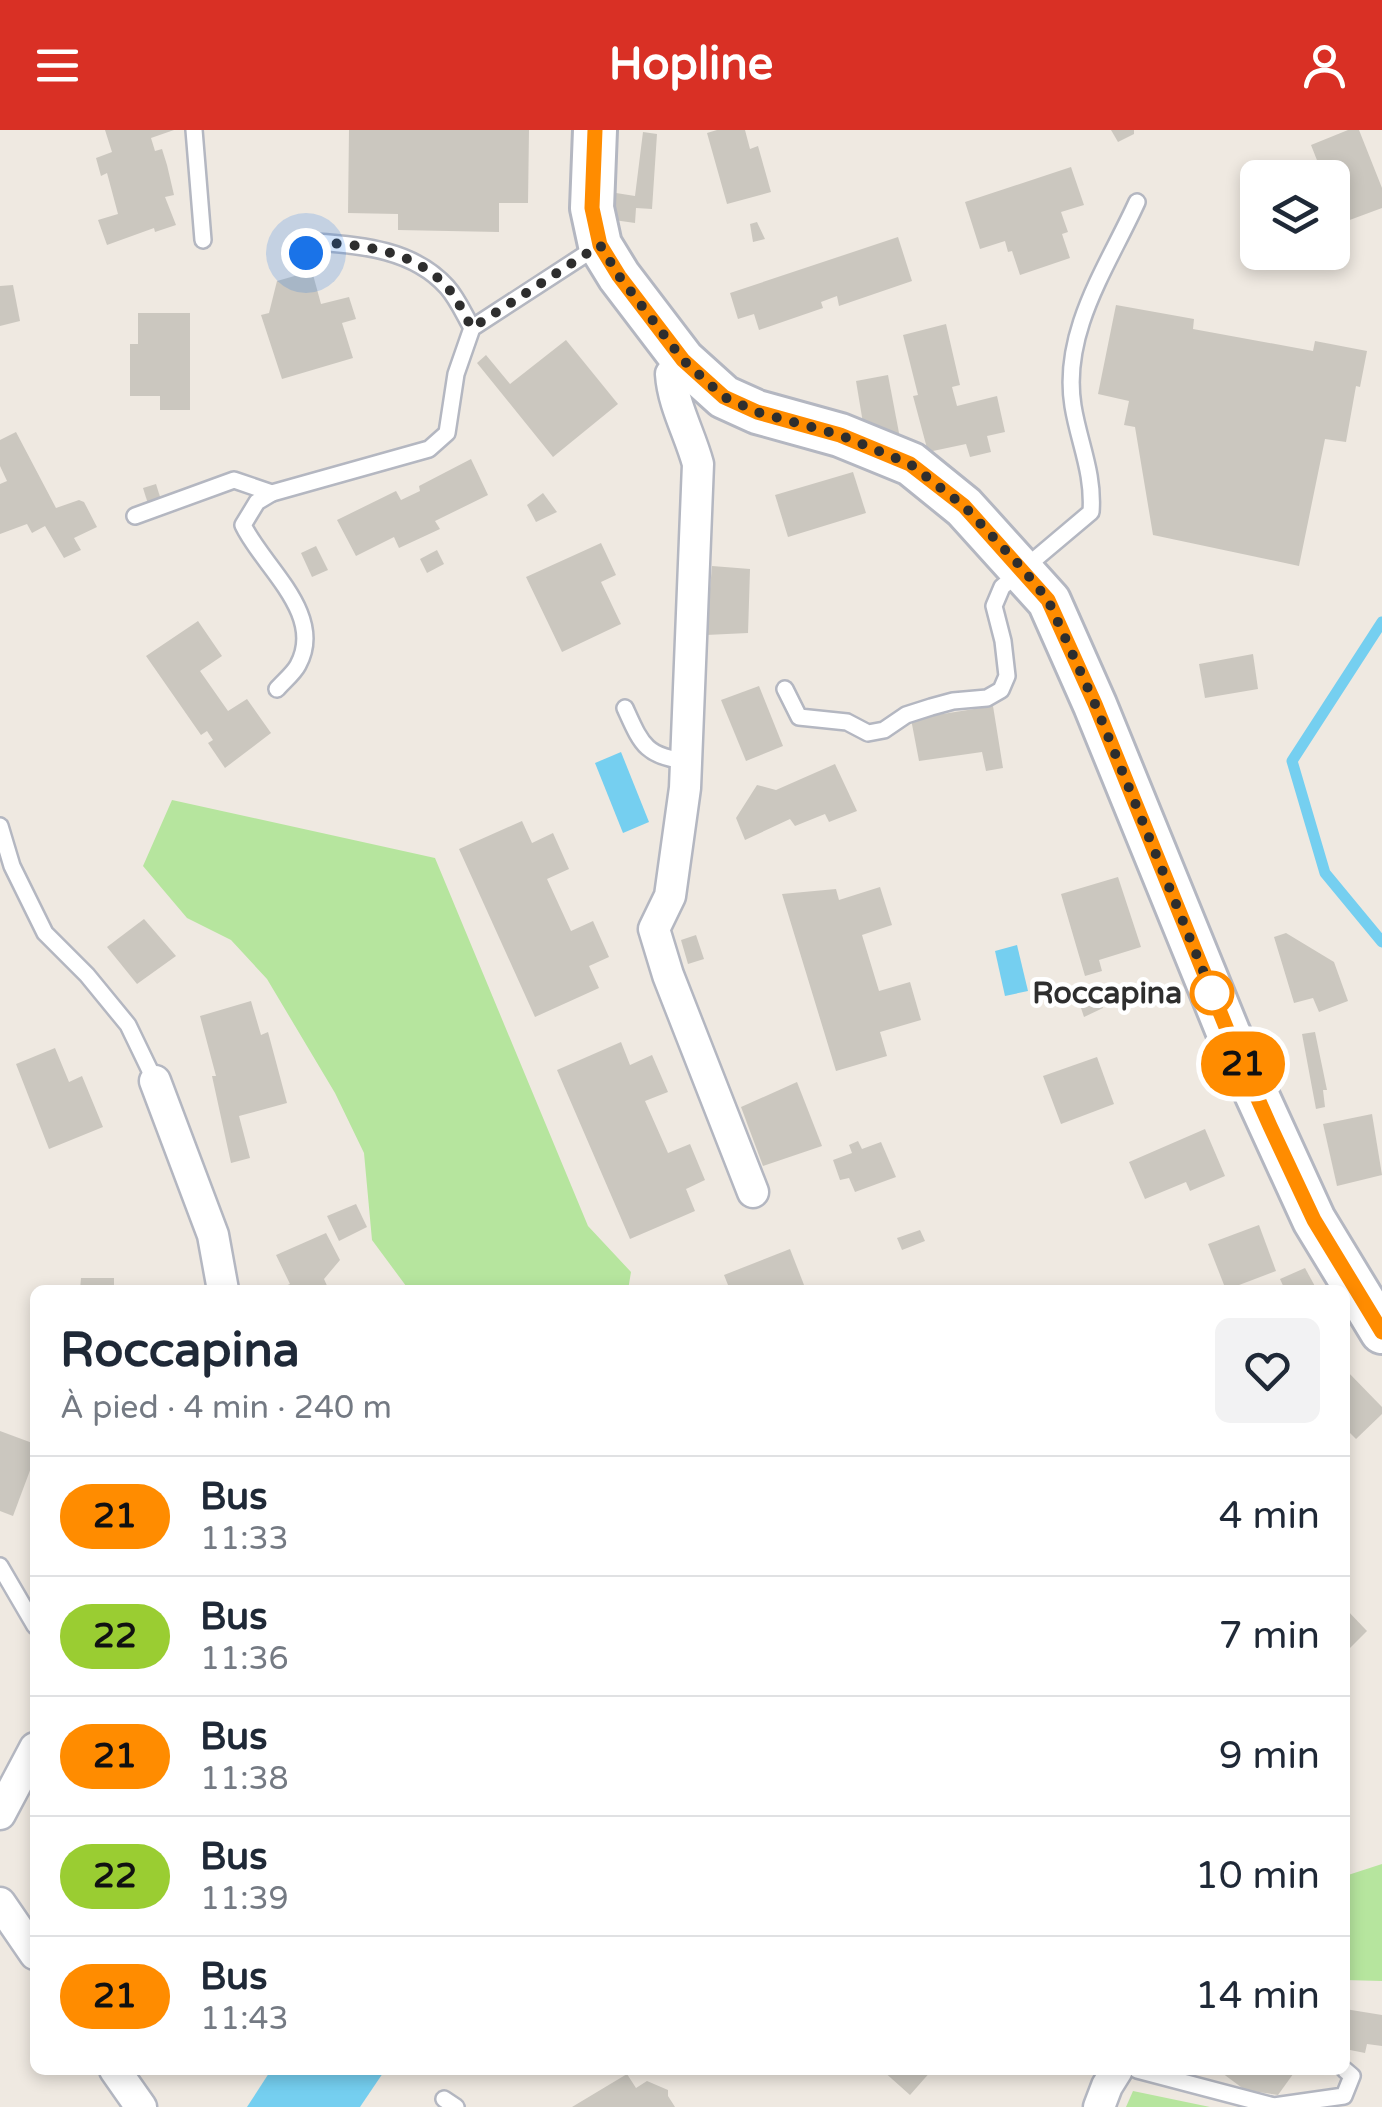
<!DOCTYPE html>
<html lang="fr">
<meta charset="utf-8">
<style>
:root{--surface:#fff;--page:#f2f2f3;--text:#1f2937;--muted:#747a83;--line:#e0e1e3;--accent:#d93025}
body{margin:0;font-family:"Varela Round",sans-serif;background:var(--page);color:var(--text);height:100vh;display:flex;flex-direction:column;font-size:38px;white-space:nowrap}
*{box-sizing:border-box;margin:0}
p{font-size:32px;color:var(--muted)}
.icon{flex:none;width:55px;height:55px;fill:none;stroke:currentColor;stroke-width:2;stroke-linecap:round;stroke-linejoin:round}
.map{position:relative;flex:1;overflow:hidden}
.side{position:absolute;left:30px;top:1155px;width:1320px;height:790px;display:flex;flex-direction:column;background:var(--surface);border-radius:15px;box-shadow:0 5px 15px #0003}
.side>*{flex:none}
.badge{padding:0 20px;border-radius:32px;font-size:35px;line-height:65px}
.fabs{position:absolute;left:1240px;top:30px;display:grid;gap:20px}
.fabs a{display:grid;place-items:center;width:110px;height:110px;border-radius:15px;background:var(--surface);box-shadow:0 5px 15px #0003;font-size:50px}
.you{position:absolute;width:50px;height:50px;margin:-25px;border:8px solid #fff;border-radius:50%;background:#1a73e8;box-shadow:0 0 0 15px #1a73e833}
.map>.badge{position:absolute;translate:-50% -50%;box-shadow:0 0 0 5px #fff}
.round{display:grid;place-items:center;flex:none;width:105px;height:105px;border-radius:15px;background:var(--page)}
.overview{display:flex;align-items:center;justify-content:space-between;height:170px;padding:0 30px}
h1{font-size:48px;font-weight:700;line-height:75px}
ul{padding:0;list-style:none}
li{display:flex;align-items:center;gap:30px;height:120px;padding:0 30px;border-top:2px solid var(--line)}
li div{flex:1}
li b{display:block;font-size:38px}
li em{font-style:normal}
li .badge{min-width:110px;font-weight:700;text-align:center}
header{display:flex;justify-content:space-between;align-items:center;height:130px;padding:0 30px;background:var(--accent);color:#fff;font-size:45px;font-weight:700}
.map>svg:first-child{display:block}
</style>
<header><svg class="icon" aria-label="menu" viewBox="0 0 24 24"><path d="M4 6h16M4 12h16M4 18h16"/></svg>Hopline<svg class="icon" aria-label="person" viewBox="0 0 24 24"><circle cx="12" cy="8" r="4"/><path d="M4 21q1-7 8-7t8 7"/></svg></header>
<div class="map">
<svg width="1382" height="1977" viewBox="0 0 1382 1977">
<rect width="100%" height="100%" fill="#efe9e1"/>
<g fill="#b6e59e">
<path d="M172,670L435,728L588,1096L631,1142L628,1160H409L372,1110L364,1023L335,963L267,849L231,810L187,788L143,736Z"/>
<path d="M1382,1734V1851L1345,1850V1746Z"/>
<path d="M1133,1961L1210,1977H1126Z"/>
</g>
<g fill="#75cff0">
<path d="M621,622L649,692L623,703L595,633Z"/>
<path d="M1017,815L1028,861L1005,866L995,821Z"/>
<path d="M271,1940H385L360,1977H247Z"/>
</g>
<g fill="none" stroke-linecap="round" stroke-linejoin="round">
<path stroke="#75cff0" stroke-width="11" d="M1382,492L1292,631L1325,743L1382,812"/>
</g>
<g fill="#cbc7bf">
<path d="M105,0H174L151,8L155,21L162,19L167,35L174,65L165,67L176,95L155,102L154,98L107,115L98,90L118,84L107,43L101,46L96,28L112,22Z"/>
<path d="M349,0H529L528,73H499V102L398,100V84L348,83Z"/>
<path d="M717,0H745L750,19L758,16L771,62L727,74L707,3Z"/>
<path d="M1111,0H1134V4L1118,12Z"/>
<path d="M1348,0H1359L1382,58V78L1347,91L1337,63L1332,65V48H1324L1311,15Z"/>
<path d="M643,2L657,4L652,79L636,78L635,93L614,90L616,63L635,66Z"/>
<path d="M1071,37L1084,75L1061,82L1068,102L1062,104L1070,128L1020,145L1012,121L1008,122L1005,111L980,119L965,72Z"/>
<path d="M757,92L765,109L753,112L750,94Z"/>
<path d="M898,107L912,151L839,176L837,166L821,172L823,178L759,200L754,184L738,189L730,163Z"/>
<path d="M312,141L321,174L349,167L356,189L342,193L353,228L282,249L261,185L269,183L277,151Z"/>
<path d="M13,155L20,191L0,196V156Z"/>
<path d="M1116,175L1194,189L1193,199L1313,221L1315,211L1367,221L1360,257L1356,256L1346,312L1325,309L1299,436L1153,405L1135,297L1124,295L1129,271L1098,264Z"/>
<path d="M138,183H190V280H160V266H130V214H138Z"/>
<path d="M946,194L960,255L952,257L957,276L997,266L1005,302L987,306L991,322L970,327L966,314L928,322L913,266L918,265L903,205Z"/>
<path d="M566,210L618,274L553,327L477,233L486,225L510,254Z"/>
<path d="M888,245L899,303L865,305L856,251Z"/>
<path d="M16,302L56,378L79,370L84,372L97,397L74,408L81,420L64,428L45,396L32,403L27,394L0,404V354L7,351L0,336V310Z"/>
<path d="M471,329L488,365L435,391L440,399L399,418L394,407L356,426L337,390L396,361L401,370L420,361L419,356Z"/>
<path d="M853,342L866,383L788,407L775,365Z"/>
<path d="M156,354L162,373L149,377L143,358Z"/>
<path d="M543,363L557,382L536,392L527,375Z"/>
<path d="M601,413L616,445L601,452L621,494L562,522L526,447Z"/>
<path d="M316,416L328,440L312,447L301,423Z"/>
<path d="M437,420L444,434L427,443L420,429Z"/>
<path d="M712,436L750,439L748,503L706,505Z"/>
<path d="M198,491L222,526L200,541L228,581L247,569L271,603L225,638L208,613L213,610L207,601L201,605L146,526Z"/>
<path d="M1253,524L1258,559L1205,568L1199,534Z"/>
<path d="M759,556L783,616L746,631L721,570Z"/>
<path d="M993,576L1003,638L986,641L982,622L919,631L911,589Z"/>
<path d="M835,634L857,681L829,692L825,684L795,696L790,689L745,710L736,688L757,655L776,660Z"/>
<path d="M522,691L532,713L553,703L569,739L547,749L571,801L593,791L609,827L589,836L599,858L535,887L459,719Z"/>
<path d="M1118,747L1141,817L1099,830L1102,841L1085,846L1061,764Z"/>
<path d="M880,757L892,795L862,805L879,861L910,852L921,890L880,902L887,926L836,941L782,764L836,759L839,770Z"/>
<path d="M144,789L176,826L137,854L107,817Z"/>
<path d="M1286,803L1334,832L1348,871L1319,882L1313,868L1294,873L1274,807Z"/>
<path d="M696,805L704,829L688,834L681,810Z"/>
<path d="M1094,856L1103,878L1084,887L1076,863Z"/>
<path d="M251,871L261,905L268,902L287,973L239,986L250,1028L231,1033L212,946H216L200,886Z"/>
<path d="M1315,902L1327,960H1323L1325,977L1316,979L1302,904Z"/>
<path d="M621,912L630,935L652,925L668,962L645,971L668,1023L690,1014L705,1050L686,1059L695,1081L630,1109L557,940Z"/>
<path d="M55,918L69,952L82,946L103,997L49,1019L16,934Z"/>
<path d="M1097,927L1114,974L1061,994L1043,946Z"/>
<path d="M797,952L822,1016L763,1036L741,977Z"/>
<path d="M1372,984L1382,1045L1337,1056L1323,994Z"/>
<path d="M1205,999L1225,1046L1190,1061L1186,1052L1145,1069L1129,1032Z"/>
<path d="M858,1011L862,1019L881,1012L896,1047L855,1062L849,1048L840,1050L833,1030L852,1023L849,1015Z"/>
<path d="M356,1074L367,1097L339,1111L327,1086Z"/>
<path d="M1259,1095L1276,1141L1226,1160L1208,1114Z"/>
<path d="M920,1100L925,1111L902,1120L897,1108Z"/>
<path d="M326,1103L340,1130L324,1149L329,1160H287L285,1156L290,1154L276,1125Z"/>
<path d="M790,1119L806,1160H730L724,1145Z"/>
<path d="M1305,1138L1317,1160H1285L1280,1149Z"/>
<path d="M81,1148H114V1160H80Z"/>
<path d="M1345,1239L1382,1277V1284L1356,1309L1345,1298Z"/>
<path d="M0,1301L35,1314V1327L13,1386L0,1381Z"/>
<path d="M1345,1478L1367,1501L1349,1519L1345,1515Z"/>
<path d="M1345,1879L1382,1885V1916L1367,1914L1365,1923L1345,1919Z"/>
<path d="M882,1940H932L910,1965Z"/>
<path d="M1218,1940H1296L1278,1965L1245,1960Z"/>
<path d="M627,1944L636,1958L647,1951L668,1960V1966L675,1977H572Z"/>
</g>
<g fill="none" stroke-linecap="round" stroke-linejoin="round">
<defs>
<g id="lane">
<path d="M194,0L203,110"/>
<path d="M306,123L315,112C362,115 414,120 447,157C457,168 464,184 472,198"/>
<path d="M272,363L257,372L243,395C262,436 326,484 298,535C294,543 284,551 277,559"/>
<path d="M135,386L234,350L272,363L429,319L447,303L456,244L472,198L598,116"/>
<path d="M785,559L799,587L847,592L868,603L884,600L906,585L931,577L953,571L987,568L1001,560L1007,546L1003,511L994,476L1002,457L1091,382C1094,343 1079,313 1073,276C1061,202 1108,136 1137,72"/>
<path d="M625,578C641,613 645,627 687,631"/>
<path d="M0,696L12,736L45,803L87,845L128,895L155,951"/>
<path d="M0,1436L35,1496"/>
<path d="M1137,1940L1274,1976L1344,1966L1352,1946L1345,1940"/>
<path d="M444,1969L456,1977"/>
</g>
<g id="street">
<path d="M683,230L671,244C673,275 690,304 698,334L685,658L670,766L654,799L668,845L753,1062"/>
<path d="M155,951L213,1105L223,1160"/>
<path d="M0,1684L35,1618"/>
<path d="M0,1773L35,1824"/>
<path d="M115,1940L141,1977"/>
<path d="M1099,1977L1107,1956L1117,1940"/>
</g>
<path id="secondary" d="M595,0L592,78L600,115L619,146L683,230L724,267L757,282L840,305L911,334L964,377L1049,471L1095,575L1228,902L1314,1090L1382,1202"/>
</defs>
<use href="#lane" stroke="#b4b7c1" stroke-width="20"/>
<use href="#street" stroke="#b4b7c1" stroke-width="35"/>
<use href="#secondary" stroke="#b4b7c1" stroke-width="48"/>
<use href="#lane" stroke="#fff" stroke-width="15"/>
<use href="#street" stroke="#fff" stroke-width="30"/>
<use href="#secondary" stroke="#fff" stroke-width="42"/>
</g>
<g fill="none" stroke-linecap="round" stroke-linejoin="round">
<defs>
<path id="line" d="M595,0L592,78L600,115L619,146L683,230L724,267L757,282L840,305L910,334L964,376L1048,470L1095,574L1228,902L1270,996L1314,1090L1382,1202"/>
</defs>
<use href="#line" stroke="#fff" stroke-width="22"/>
<use href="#line" stroke="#ff8c00" stroke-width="15"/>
<path stroke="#2e2e2e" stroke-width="10" stroke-dasharray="0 18" d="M306,123L315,112C362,115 414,120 447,157C457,168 464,184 472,198L600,115L619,146L683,230L724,267L757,282L840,305L910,334L964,376L1022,438L1048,470L1095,574L1212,863"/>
</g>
<circle fill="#fff" stroke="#ff8c00" stroke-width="5" cx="1212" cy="863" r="20"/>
<g text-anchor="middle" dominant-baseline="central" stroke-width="9" stroke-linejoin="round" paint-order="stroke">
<g font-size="30" font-weight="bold" fill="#2e2e2e" stroke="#fff" text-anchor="end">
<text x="1182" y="863">Roccapina</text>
</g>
</g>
</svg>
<div class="fabs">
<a><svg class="icon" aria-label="layers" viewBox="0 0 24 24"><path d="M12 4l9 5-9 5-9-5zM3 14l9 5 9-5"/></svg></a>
</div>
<div class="you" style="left:306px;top:123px"></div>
<b class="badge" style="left:1243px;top:934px;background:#ff8c00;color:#111">21</b>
<section class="side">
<div class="overview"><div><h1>Roccapina</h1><p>À pied · 4 min · 240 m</p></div><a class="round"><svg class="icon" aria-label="heart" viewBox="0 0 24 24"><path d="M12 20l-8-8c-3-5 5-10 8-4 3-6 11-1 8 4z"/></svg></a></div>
<ul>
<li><span class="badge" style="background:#ff8c00;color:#111">21</span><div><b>Bus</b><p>11:33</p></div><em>4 min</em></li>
<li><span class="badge" style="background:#9acd32;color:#111">22</span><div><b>Bus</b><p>11:36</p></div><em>7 min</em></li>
<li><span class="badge" style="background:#ff8c00;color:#111">21</span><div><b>Bus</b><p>11:38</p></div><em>9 min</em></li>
<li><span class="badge" style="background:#9acd32;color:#111">22</span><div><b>Bus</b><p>11:39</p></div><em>10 min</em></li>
<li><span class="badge" style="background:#ff8c00;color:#111">21</span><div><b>Bus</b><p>11:43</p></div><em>14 min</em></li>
</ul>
</section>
</div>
